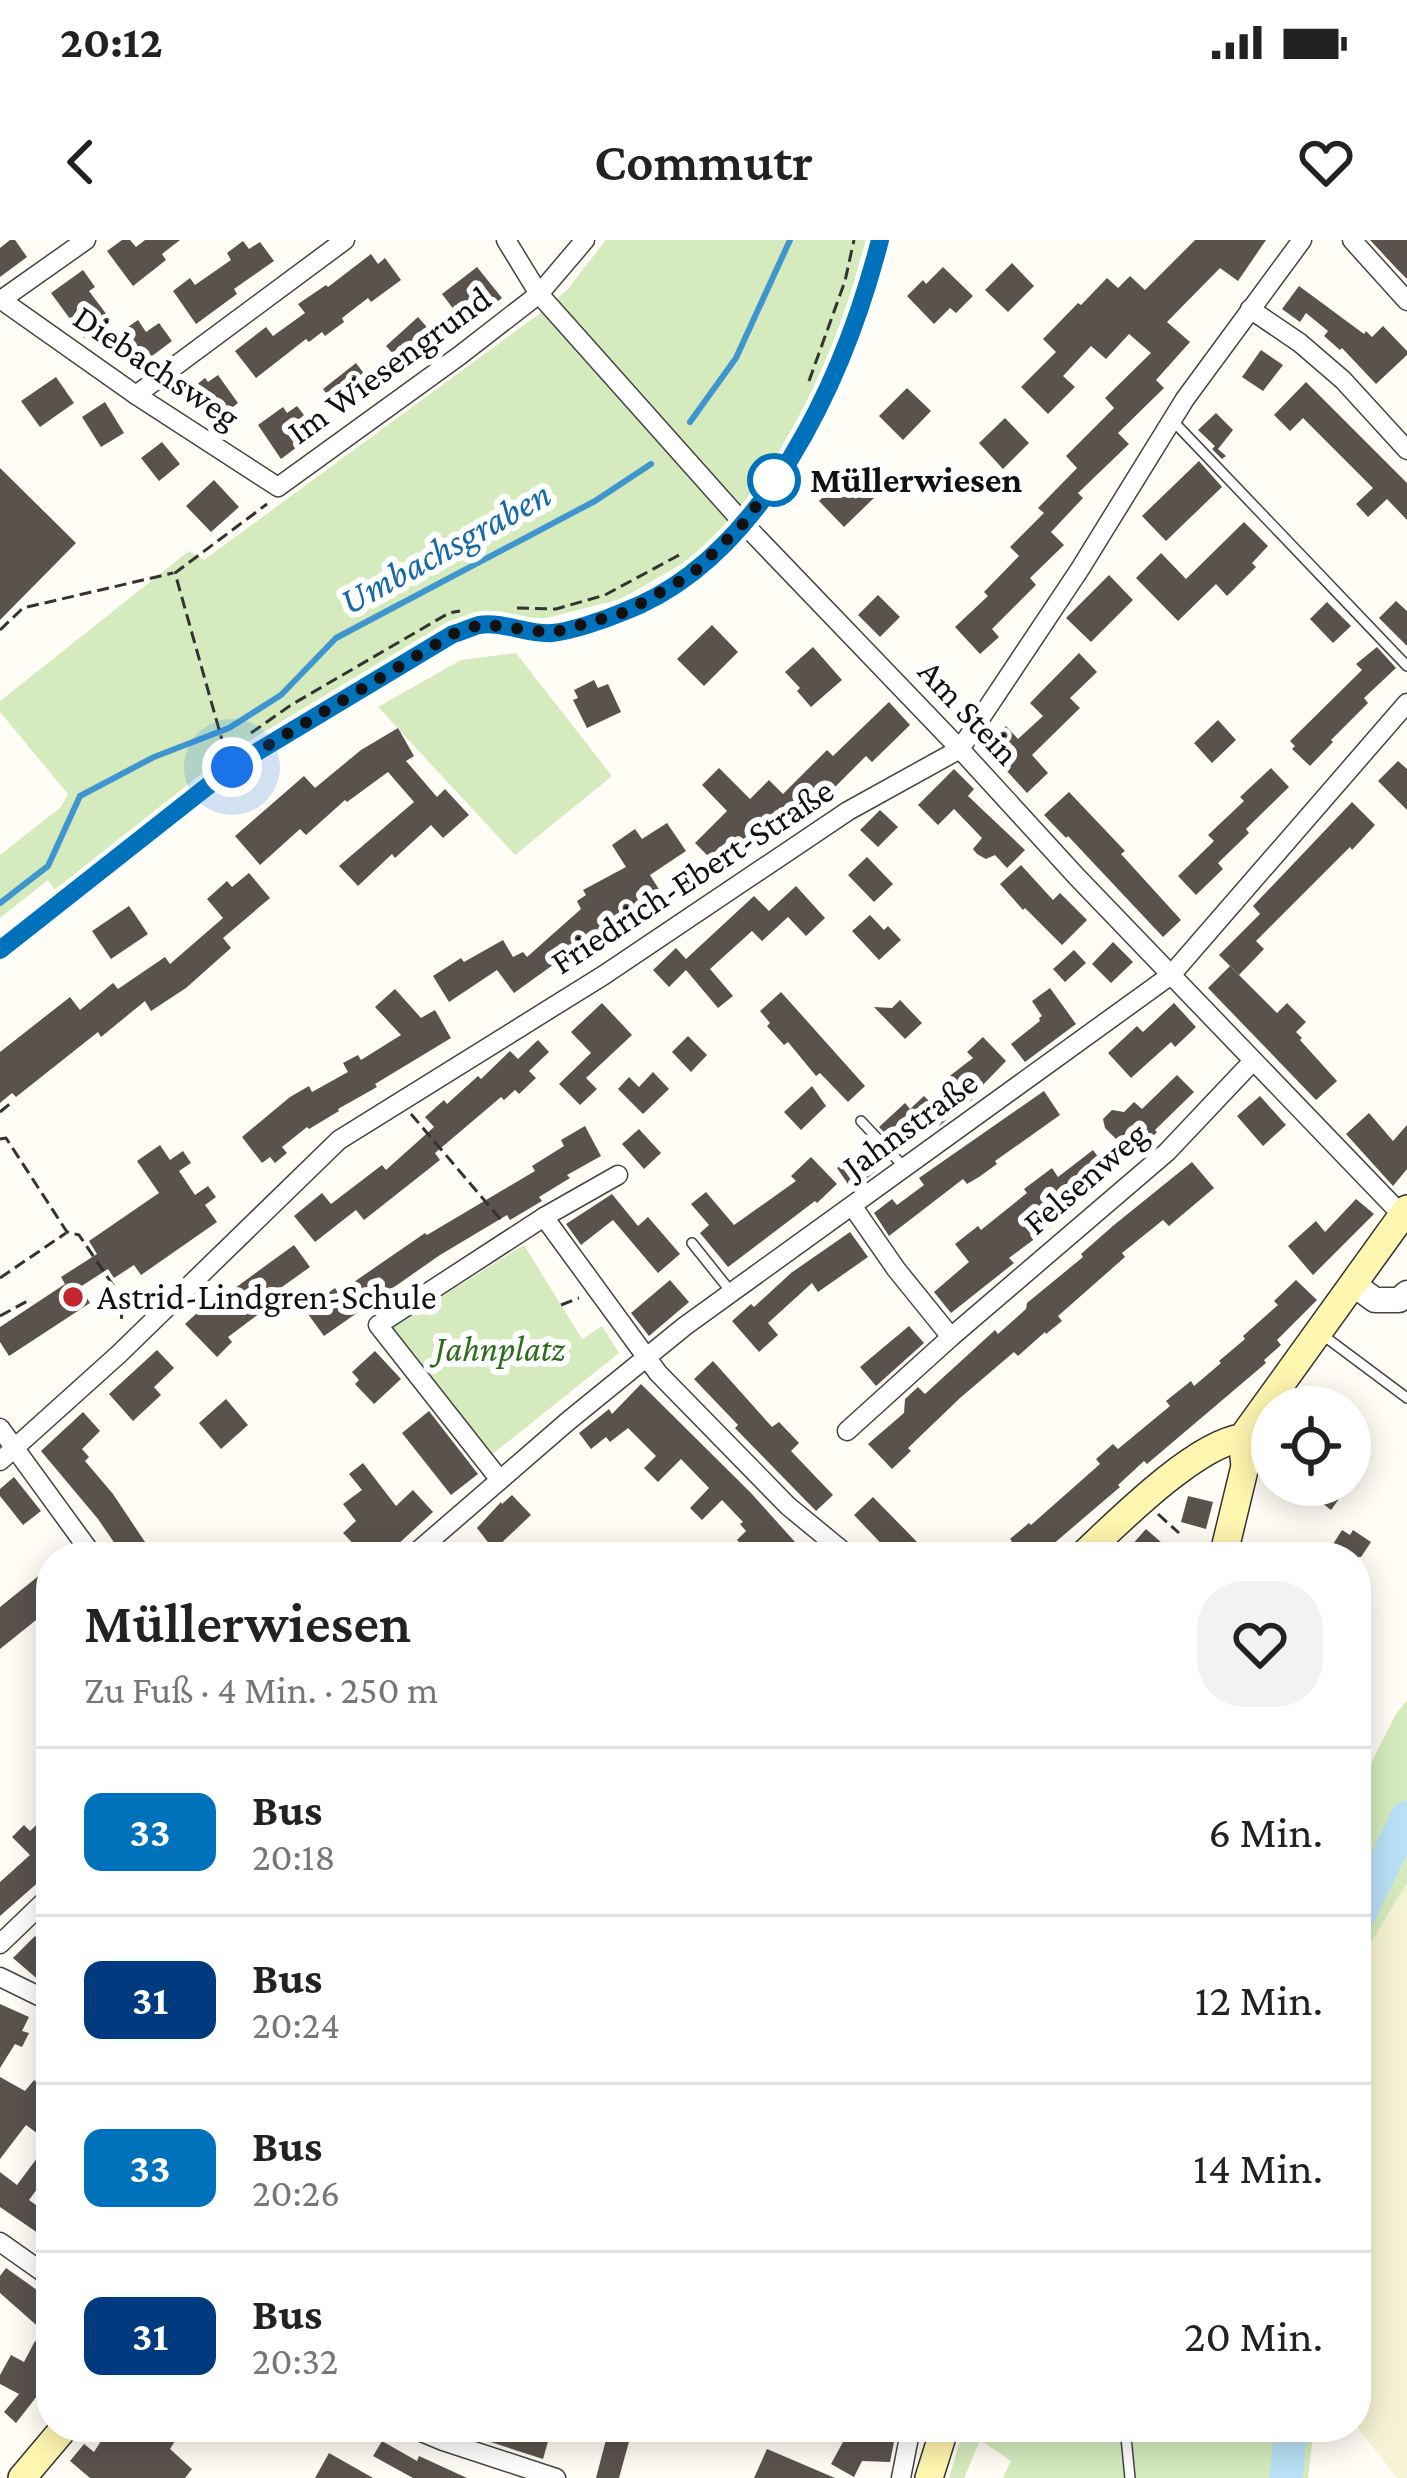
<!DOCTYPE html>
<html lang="de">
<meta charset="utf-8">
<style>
:root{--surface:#fff;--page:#f2f2f2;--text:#222;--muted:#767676;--line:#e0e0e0}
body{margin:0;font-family:"Crimson Pro",serif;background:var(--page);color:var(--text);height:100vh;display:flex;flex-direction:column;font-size:45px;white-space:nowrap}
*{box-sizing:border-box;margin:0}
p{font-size:39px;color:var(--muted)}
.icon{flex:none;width:66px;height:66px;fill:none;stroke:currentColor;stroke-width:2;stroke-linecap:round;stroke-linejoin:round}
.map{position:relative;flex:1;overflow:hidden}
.panel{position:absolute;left:36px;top:1302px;width:1335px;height:900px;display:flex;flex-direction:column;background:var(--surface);border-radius:48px;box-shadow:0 6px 30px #0003}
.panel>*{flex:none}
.badge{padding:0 24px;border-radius:18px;font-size:42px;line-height:78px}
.fabs{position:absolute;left:1251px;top:1146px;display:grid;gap:24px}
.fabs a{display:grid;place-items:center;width:120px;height:120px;border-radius:50%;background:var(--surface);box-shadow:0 6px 30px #0003;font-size:60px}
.you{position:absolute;width:60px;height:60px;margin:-30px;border:9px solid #fff;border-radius:50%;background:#1a73e8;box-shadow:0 0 0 18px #1a73e833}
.map>.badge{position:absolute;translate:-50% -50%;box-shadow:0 0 0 6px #fff}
.round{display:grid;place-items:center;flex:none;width:126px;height:126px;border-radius:48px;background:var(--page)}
.overview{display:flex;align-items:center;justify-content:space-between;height:204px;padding:0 48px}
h1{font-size:57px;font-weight:600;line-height:90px}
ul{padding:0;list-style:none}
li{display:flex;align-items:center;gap:36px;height:168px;padding:0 48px;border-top:3px solid var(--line)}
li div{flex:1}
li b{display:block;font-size:45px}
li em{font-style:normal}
li .badge{min-width:132px;font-weight:700;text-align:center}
.status{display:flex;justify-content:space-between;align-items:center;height:84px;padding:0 60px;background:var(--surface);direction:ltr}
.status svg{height:33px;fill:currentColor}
header{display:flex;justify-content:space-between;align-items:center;height:156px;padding:0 48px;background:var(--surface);font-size:54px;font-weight:600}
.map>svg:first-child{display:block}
</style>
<div class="status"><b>20:12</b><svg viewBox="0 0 49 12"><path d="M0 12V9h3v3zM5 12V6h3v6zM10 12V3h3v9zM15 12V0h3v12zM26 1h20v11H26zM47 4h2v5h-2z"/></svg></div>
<header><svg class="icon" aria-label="back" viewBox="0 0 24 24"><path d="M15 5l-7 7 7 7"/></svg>Commutr<svg class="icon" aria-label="heart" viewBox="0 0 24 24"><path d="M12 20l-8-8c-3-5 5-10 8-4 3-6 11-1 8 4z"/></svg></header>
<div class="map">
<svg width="1407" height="2238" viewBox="0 0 1407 2238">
<rect width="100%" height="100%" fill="#fffdf5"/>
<path fill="#f6f3d4" d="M1407,1643V2238H1397L1356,2185V1727Z"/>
<g fill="#d5ebbd">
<path d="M606,0H866L838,98L805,170L767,239L735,285L685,322L621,359L546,378L466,377L437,388L302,473L221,520L57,653L48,640L0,678V615L61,567L68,554L0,472V461L189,311L204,320L539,74L567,50Z"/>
<path d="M516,413L612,536L515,615L378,467L461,420Z"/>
<path d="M524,1005L582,1099L602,1086L619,1113L490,1216L391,1088Z"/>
<path d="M1407,1460V1643L1356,1727V1552L1396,1474Z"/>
<path d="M964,2187H1314L1308,2238H1003L1011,2221L980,2200L964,2238H949Z"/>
</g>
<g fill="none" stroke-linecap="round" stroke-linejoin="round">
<g stroke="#3f96cf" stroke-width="6">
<path d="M690,182L736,118L790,0"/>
<path d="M0,663L48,626L80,556L154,517L229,488L281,455L336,398L595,261L651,224"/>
</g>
<g stroke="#b9e0f7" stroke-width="33">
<path d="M1356,1681L1407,1577"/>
<path d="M1286,2238L1291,2187"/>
</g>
</g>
<g fill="#5a524d">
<path d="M10,0H15L27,17L0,37V8Z"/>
<path d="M122,0H130L136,7L145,0H180L162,14L166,20L133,46L107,11Z"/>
<path d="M1195,0H1266L1238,41L1220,28L1167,82L1190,102L1156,140L1164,148L1118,193L1129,204L1078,253L1083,258L1051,292L1064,305L1030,338L1036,345L992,389L999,397L980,414L955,387L988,356L984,352L1019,316L1010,307L1044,273L1038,268L1077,228L1066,216L1114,168L1105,158L1151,113L1129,94L1106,119L1091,106L1063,136L1075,147L1048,174L1021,147L1056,112L1043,99L1078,63L1081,65L1107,38L1118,48L1130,36L1145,50Z"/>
<path d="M1370,0H1407V39L1397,29Z"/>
<path d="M243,1L249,9L260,2L274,21L234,49L237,54L196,84L173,51L190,38L195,45L231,20L227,13Z"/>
<path d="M371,14L378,24L385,18L401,40L371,62L368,58L342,78L344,82L325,96L322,92L309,102L306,99L256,138L235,111L266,87L273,96L305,73L298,64L326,45L328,47Z"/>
<path d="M1012,23L1034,46L1008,72L985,50Z"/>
<path d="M477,27L502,58L479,76L474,69L461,79L442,54Z"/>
<path d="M943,27L973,56L956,73L950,68L934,84L907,56L923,40L926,44Z"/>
<path d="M83,30L95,47L89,51L110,79L84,98L51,53Z"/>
<path d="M1299,46L1364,94L1366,91L1372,97L1383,86L1407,111V115L1376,144L1342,108L1340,110L1324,96L1328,91L1306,73L1300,82L1282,69Z"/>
<path d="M418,77L439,101L408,130L386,106Z"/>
<path d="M138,80L146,92L159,83L172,101L140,125L118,94Z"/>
<path d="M1261,110L1283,125L1263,151L1242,137Z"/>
<path d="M356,123L375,148L342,173L323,149Z"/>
<path d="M218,135L238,163L214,182L190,150L205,138L208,142Z"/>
<path d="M56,137L74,163L40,187L21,161Z"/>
<path d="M1306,142L1407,243V280L1387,259L1368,277L1356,264L1373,248L1303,178L1290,191L1274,175Z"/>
<path d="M907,148L931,171L903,200L879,176Z"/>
<path d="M105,162L124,193L101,207L82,177Z"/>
<path d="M297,166L317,192L281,219L258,185L283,167L287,173Z"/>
<path d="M1216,173L1233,190L1218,209L1226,216L1222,219L1212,209L1215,206L1218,209L1198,190Z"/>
<path d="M1005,178L1029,203L1003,229L979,203Z"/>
<path d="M162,202L180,224L159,241L141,218Z"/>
<path d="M1199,221L1222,247L1166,301L1142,276Z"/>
<path d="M854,227L879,253L844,287L819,261Z"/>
<path d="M0,228L76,303L0,380Z"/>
<path d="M214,240L239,267L211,292L186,266Z"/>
<path d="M1244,282L1268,306L1252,323L1256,327L1227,356L1216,344L1178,381L1136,338L1161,313L1186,339Z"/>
<path d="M1109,335L1133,360L1091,402L1066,378Z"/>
<path d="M878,355L900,377L880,397L858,375Z"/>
<path d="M1396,361L1407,371V406L1379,378Z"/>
<path d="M1327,362L1351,386L1333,403L1310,379Z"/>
<path d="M712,385L738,412L704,446L677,419Z"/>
<path d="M813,407L842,440L811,467L797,451L800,448L785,432Z"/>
<path d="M1377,407L1396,428L1364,458L1368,463L1331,500L1333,502L1310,526L1292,509L1295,506L1290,501L1362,430L1356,424Z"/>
<path d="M1079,413L1097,432L1070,458L1080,468L1032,515L1048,533L1027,553L984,506L1006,486L1018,499L1043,476L1030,463Z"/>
<path d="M594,440L598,448L608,444L621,472L587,488L573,460L578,458L574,450Z"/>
<path d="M889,462L910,485L872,522L866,516L815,567L806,557L763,598L755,590L718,626L695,603L727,571L702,545L719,528L750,559L769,540L783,554L827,510L833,516Z"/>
<path d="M1218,480L1236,500L1212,523L1194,503Z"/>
<path d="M398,488L414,516L406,521L437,557L445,549L469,575L443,598L431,585L395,618L392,614L358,646L339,626L414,562L388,532L347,562L345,560L306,595L300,589L260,625L235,596L304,536L315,548L361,510Z"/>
<path d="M1398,521L1407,529V570L1378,541Z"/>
<path d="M1271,528L1289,547L1246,589L1249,593L1218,623L1223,629L1196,655L1178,636L1214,601L1208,595L1244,561L1240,557Z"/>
<path d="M954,529L974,549L968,556L1025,610L1007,628L995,615L986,619L977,614L973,609L982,598L954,569L938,585L918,565Z"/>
<path d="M1069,552L1125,611L1121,614L1181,680L1163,697L1068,596L1066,598L1044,575Z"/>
<path d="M1352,562L1375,585L1352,610L1350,607L1256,701L1264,709L1239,735L1219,715L1260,674L1253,666Z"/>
<path d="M880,570L898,587L878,607L860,590Z"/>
<path d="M667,583L686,611L650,635L660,651L631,668L636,677L598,699L595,693L559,724L557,722L514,753L497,730L449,762L433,736L461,718L464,722L503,700L513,717L523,712L527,717L581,669L577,661L586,655L583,650L626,627L612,605L635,589L642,599Z"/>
<path d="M867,617L893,644L874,662L848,635Z"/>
<path d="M1021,625L1053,660L1060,653L1087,680L1062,705L1025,668L1023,670L1000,644Z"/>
<path d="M249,633L270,658L223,698L231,708L186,748L151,771L145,761L101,797L98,792L16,857L12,853L0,863V812L70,757L80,770L113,743L118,749L165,717L170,724L223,678L207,659L227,641L232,647Z"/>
<path d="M796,646L825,678L806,696L788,677L762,701L752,691L710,729L733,756L718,768L686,730L669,747L653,730L676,708L686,719L754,656L769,671Z"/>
<path d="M129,666L148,694L111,719L92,691Z"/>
<path d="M870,675L884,690L888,686L901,700L879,720L852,691Z"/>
<path d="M1113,702L1133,722L1111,743L1092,724Z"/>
<path d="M1074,710L1086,723L1065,742L1053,729Z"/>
<path d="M1230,726L1277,773L1287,763L1306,782L1296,792L1302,798L1300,800L1337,841L1316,860L1208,748Z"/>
<path d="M1050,748L1076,784L1025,822L1011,804L1040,781L1039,778L1042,776L1032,761Z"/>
<path d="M395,749L421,778L435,770L451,798L375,844L377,847L338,869L339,871L309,889L307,887L282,907L287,913L275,923L270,917L262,923L242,897L290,857L309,846L312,852L348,832L343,823L358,815L361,820L401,795L375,767Z"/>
<path d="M781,752L865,846L848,862L820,833L816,836L788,802L784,805L767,786L770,783L760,771Z"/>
<path d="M900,760L922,783L905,799L874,767L892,768Z"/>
<path d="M602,763L632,795L586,838L597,849L580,865L559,844L591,813L571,792Z"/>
<path d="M1174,763L1196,787L1175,807L1171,802L1131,838L1108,813L1137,786L1143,792Z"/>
<path d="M688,796L707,815L691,832L672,812Z"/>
<path d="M983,797L1006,821L979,849L982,852L939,886L936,883L931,888L927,884L900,909L879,887L905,863L910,869L924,856L931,863L952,844L947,838L973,818L967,812Z"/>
<path d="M538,800L549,812L529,831L536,838L519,854L515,850L504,860L501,857L435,913L440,920L364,980L356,970L315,1002L294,976L322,953L331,964L382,925L386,930L434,887L425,877L444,860L447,864L478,836L481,839L510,811L518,819Z"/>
<path d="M653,832L669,849L643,874L618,849L629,837L639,847Z"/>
<path d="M1177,835L1194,852L1155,890L1157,892L1144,906L1137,900L1127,910L1105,888L1103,879L1112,870L1124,872L1134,862L1142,869Z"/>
<path d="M812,846L826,866L801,890L784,872Z"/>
<path d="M1044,851L1060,875L995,921L997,924L979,937L967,944L963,939L889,996L874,973L892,959L897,965L924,945L919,938Z"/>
<path d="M1260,856L1286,885L1263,906L1237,876Z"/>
<path d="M1369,873L1393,901L1407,885V929L1393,946L1346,894Z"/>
<path d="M585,886L601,916L567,935L570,938L539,957L542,961L510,980L507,975L440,1015L324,1096L305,1070L335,1048L338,1053L425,993L427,995L535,931L532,926L564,906L561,900Z"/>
<path d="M639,889L661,913L644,929L622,904Z"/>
<path d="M160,905L170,920L183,911L191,923L179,931L195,955L208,946L216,957L205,965L217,982L141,1035L134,1025L114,1038L108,1029L80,1047L90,1063L9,1116L0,1102V1087L65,1044L61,1037L97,1014L89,1001L159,953L137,921Z"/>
<path d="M1093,910L1109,932L1075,958L1080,965L1009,1018L1014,1023L951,1073L934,1052L969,1022L955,1004L978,986L981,990L1027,953L1024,949L1052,928L1058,937Z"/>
<path d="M860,912L875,932L858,945L854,940L848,944L837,928Z"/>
<path d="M811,917L837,944L817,963L815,961L728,1027L700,993L709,985L691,964L706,952L734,985L796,941L791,936Z"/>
<path d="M1192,922L1214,948L1169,986L1163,980L1122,1013L1125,1017L1058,1076L1062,1081L1046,1094L1045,1092L1018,1116L1014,1112L960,1158L908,1208L911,1211L892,1229L868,1204L904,1173L905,1159L918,1147L925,1154L995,1090L998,1094L1026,1069L1027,1063L1083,1017L1081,1014L1114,985Z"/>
<path d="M612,954L638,986L648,977L680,1014L658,1033L613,980L581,1005L566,984Z"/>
<path d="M1356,959L1374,974L1313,1035L1288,1006L1316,981L1325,992Z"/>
<path d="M850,992L868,1017L818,1052L812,1043L768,1083L778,1095L759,1112L732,1081L751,1064L754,1067L791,1033Z"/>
<path d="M294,1005L310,1027L275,1052L280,1058L228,1097L232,1102L217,1117L185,1084L210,1061L213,1064Z"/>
<path d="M670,1040L689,1062L649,1096L631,1073Z"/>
<path d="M1296,1040L1317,1060L1277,1100L1281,1105L1264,1120L1266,1123L1147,1224L1144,1221L1118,1245L1120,1247L1038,1317H993L1012,1301L1010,1299L1029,1283L1031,1285L1100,1224L1096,1219L1113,1204L1118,1209L1170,1166L1166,1161L1191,1141L1194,1146L1221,1123L1219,1121L1245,1099L1243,1096L1278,1065L1274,1061Z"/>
<path d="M909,1086L924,1103L876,1146L860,1127Z"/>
<path d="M157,1110L174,1128L154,1147L161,1155L133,1181L109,1154Z"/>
<path d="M375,1111L401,1139L374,1164L355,1144L359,1140L352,1132Z"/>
<path d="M713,1121L772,1187L779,1182L799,1203L791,1211L833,1255L816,1271L735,1188L738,1185L694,1139Z"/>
<path d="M641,1144L751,1253L795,1302L779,1317H753L737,1300L746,1291L740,1284L743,1282L722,1260L702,1280L690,1268L709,1248L681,1219L658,1242L644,1228L656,1216L628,1188L610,1202L606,1197L591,1209L579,1193L609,1169L612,1174Z"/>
<path d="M226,1159L248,1185L221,1209L199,1183Z"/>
<path d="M429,1171L478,1234L451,1255L402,1193Z"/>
<path d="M83,1172L100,1191L82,1209L89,1217L85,1221L113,1254L155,1317H124L98,1279L41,1211Z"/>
<path d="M363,1223L396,1266L413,1250L433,1272L384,1317H366L343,1293L356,1281L343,1264L362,1250L349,1234Z"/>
<path d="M14,1237L41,1271L23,1285L0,1256V1249Z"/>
<path d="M1329,1245H1349L1331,1270L1318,1260Z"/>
<path d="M512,1255L531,1275L494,1310L477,1288L501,1262L502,1264Z"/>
<path d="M1188,1256L1213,1262L1206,1289L1181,1282Z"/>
<path d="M873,1257L919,1304L906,1317H894L854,1275Z"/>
<path d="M1146,1289L1178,1317H1121Z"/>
<path d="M1342,1290L1350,1295L1353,1290L1371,1302L1361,1317H1325Z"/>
<path d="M51,1326V1368L0,1409V1367Z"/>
<path d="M51,1571V1631L0,1676V1642L30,1615L12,1597L24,1585L30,1591Z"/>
<path d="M35,1696L51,1711V1732L41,1742L13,1718Z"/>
<path d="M0,1764L29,1777L22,1791L29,1793L22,1807L15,1804L0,1828Z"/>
<path d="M0,1837L25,1851L34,1840L51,1853V1930L29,1960L51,1976V2002L0,1967V1932L17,1945L49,1902L26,1885L0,1919Z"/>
<path d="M6,2028L51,2060V2098L0,2053V2036Z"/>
<path d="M35,2101L51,2110V2138L16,2183L4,2172L19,2154L0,2144V2135L11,2115L24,2122Z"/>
<path d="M110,2187H168L179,2194L170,2209L192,2229L185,2238H90L70,2221L84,2204L94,2212Z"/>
<path d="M444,2187H552L543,2219Z"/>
<path d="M850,2189L873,2201L894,2202L890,2222L862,2221L854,2237L831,2224Z"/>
<path d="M608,2192L630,2198L619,2238H596Z"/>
<path d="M382,2201L417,2221L419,2216L467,2238H413L373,2216Z"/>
<path d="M767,2209L835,2238H754Z"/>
<path d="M329,2213L373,2238H315Z"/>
</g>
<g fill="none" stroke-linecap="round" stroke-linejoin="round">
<defs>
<g id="service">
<path d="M1172,180L1407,426"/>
<path d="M861,881L906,929"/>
<path d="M692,1003L732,1053"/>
<path d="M1320,1093L1407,1158"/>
<path d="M1125,2187L1130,2238"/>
</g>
<g id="minor">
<path d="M506,0L539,54L744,284L960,509L1077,637L1402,975"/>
<path d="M1352,0L1407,61"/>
<path d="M0,59L136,155L278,247L459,116L539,54L585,0"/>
<path d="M1,60L86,0"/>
<path d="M1250,69L1300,103L1343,140L1407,210"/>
<path d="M136,155L345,0"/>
<path d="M0,710L232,527L453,394C462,391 471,387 479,385C503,381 529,395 552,393C569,392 606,379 623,372C764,319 845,136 880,0"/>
<path d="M853,967L896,1029L951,1097"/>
<path d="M544,977L618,935"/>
<path d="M0,1188L94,1317"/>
<path d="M847,1191L951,1097L1167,912L1253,821"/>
<path d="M0,1221L119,1114L339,900L604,735L848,571L960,509L1080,329L1185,159L1302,0"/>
<path d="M500,1240L378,1085L544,977L658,1133L788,1266L850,1317"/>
<path d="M411,1317L567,1182L685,1086L1171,735L1407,463"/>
<path d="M0,1704L51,1655"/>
<path d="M0,1737L51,1762"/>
<path d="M0,2002L51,2038"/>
<path d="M409,2187L443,2201L556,2238"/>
<path d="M901,2238L911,2187"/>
</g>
<path id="tertiary" d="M1353,1044L1375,1060H1399L1407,1053"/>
<g id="secondary">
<path d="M1081,1317C1117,1283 1195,1204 1242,1198L1407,969"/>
<path d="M1223,1317L1245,1226L1242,1198"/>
<path d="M22,2238L65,2187"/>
<path d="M929,2238L945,2187"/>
</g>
</defs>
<use href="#service" stroke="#444" stroke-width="12"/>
<use href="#minor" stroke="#444" stroke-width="21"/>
<use href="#tertiary" stroke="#444" stroke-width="27"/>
<use href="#secondary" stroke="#333" stroke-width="30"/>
<g stroke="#333" stroke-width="3" stroke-dasharray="12 6" stroke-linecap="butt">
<path d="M809,141L845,41L854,0"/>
<path d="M517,368L556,369L605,355L681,314"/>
<path d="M0,390L23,368L173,333"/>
<path d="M251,493L291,465L449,373L460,371"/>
<path d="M224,507L175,333L267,264"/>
<path d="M0,872L12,862"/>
<path d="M411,874L502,981"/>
<path d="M0,899L6,898L67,992L79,995L123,1060L121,1083"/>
<path d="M0,1038L66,993"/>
<path d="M561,1065L579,1058"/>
<path d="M0,1076L31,1059"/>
<path d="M1158,1274L1179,1293"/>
</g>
<use href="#service" stroke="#fff" stroke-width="9"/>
<use href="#minor" stroke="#fff" stroke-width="18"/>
<use href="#tertiary" stroke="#fff" stroke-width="24"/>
<use href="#secondary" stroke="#fff6b0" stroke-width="27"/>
</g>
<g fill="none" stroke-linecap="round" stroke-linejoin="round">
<defs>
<path id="line" d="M0,710L232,527L453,394C462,392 471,387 479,385C503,381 528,395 552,393C572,391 604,380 623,372C764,319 845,136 880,0"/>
</defs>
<use href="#line" stroke="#fff" stroke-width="27"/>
<use href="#line" stroke="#0072bc" stroke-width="18"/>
<path stroke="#111" stroke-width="12" stroke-dasharray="0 21.6" d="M232,527L453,394L482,384L552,393L626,372L692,334L743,284L783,229L774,240"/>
</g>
<circle fill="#fff" stroke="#0072bc" stroke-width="6" cx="774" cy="240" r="24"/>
<circle fill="#c4262e" stroke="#fff" stroke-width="4.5" cx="73" cy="1057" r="12"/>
<g text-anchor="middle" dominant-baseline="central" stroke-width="12" stroke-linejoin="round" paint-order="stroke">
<g font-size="36" fill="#111" stroke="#fff">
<text transform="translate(389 125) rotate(-36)">Im Wiesengrund</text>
<text transform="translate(157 127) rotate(34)">Diebachsweg</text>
<text transform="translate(969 472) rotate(47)">Am Stein</text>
<text transform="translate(692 636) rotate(-33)">Friedrich-Ebert-Straße</text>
<text transform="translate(910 884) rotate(-36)">Jahnstraße</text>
<text transform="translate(1085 938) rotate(-41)">Felsenweg</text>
</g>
<g font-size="36" font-weight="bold" fill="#111" stroke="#fff" text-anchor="start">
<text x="810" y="240">Müllerwiesen</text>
</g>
<g font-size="36" fill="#111" stroke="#fff" text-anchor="start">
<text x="97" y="1057">Astrid-Lindgren-Schule</text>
</g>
<g font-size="36" font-style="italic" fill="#2f6b1f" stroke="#fff">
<text x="500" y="1109">Jahnplatz</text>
</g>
<g font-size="39" font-style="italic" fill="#1768a6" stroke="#fff">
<text transform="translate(445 307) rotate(-29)">Umbachsgraben</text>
</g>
</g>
</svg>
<div class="fabs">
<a><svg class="icon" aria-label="locate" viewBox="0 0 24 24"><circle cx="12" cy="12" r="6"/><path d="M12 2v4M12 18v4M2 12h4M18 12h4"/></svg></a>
</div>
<div class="you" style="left:232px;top:527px"></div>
<section class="panel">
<div class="overview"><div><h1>Müllerwiesen</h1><p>Zu Fuß · 4 Min. · 250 m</p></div><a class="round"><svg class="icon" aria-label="heart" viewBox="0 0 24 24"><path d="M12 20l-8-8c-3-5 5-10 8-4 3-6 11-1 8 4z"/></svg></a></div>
<ul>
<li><span class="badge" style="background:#0072bc;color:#fff">33</span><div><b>Bus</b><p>20:18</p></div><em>6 Min.</em></li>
<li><span class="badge" style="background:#003b80;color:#fff">31</span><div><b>Bus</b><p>20:24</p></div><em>12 Min.</em></li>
<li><span class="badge" style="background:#0072bc;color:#fff">33</span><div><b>Bus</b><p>20:26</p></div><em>14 Min.</em></li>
<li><span class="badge" style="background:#003b80;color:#fff">31</span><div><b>Bus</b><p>20:32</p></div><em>20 Min.</em></li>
</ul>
</section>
</div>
